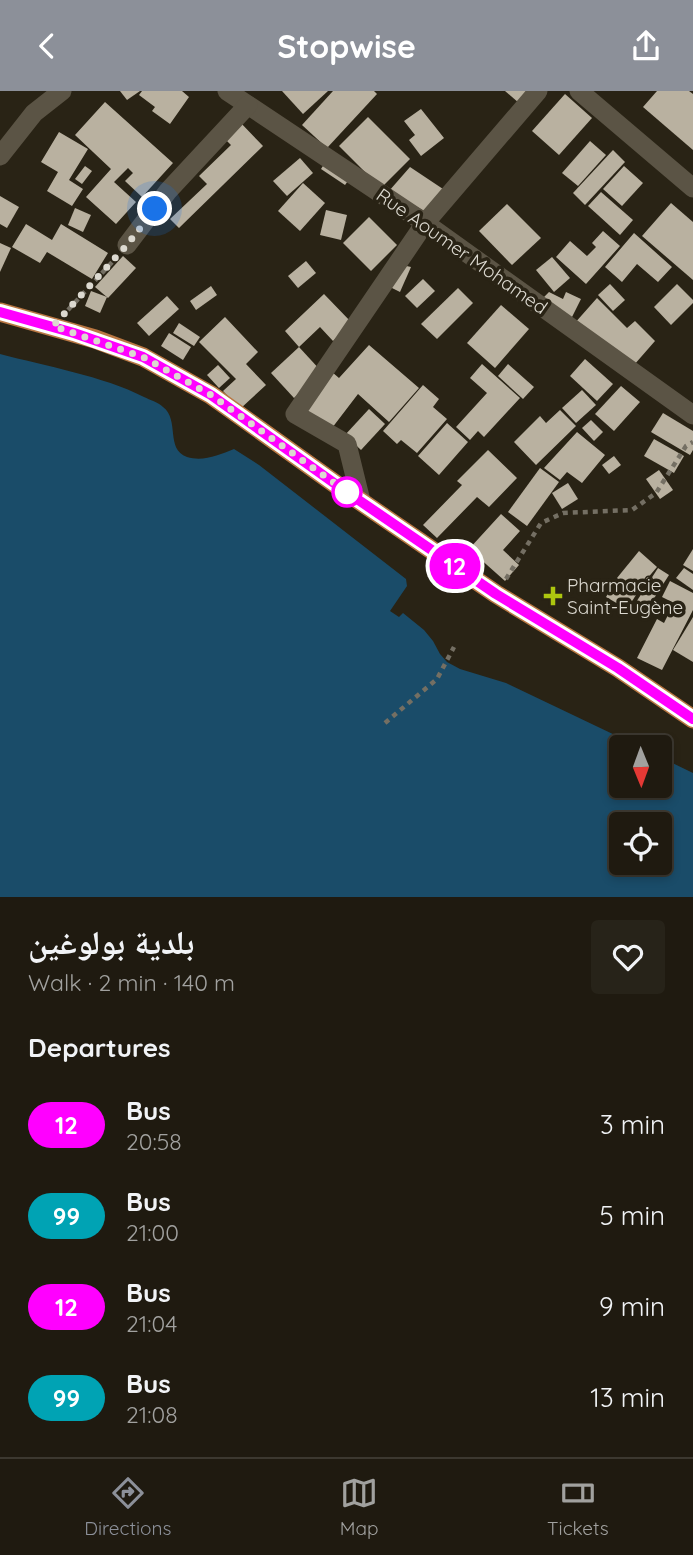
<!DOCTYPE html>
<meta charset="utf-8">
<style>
:root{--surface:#1f1a10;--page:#272319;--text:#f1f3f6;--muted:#a1a19f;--line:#3c3830;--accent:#8c9099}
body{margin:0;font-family:Quicksand,"Noto Naskh Arabic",sans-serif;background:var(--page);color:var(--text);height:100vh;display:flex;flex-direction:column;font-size:26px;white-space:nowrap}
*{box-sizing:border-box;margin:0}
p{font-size:23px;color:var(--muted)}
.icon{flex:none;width:38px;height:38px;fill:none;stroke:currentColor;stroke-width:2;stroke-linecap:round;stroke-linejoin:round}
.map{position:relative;height:806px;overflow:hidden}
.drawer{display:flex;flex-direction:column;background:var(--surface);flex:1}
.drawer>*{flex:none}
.badge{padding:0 14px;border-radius:23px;font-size:24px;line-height:46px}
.needle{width:46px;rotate:179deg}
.buttons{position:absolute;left:609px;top:644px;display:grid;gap:14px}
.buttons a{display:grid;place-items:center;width:63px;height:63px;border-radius:7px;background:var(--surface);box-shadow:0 4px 10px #0003,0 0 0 2px var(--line);font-size:35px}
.you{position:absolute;width:35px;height:35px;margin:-18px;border:5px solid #fff;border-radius:50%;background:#1a73e8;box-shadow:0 0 0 10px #1a73e833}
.map>.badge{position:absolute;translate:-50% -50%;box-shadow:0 0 0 4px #fff}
h2{padding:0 28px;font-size:26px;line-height:63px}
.round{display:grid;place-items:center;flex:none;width:74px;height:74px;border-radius:7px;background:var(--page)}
.overview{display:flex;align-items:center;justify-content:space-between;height:119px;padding:0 28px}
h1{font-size:33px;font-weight:700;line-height:52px}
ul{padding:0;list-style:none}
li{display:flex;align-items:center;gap:21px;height:91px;padding:0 28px}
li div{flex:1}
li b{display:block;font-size:26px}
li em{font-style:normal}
li .badge{min-width:77px;font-weight:700;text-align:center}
header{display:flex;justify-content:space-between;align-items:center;height:91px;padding:0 28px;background:var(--accent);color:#fff;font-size:32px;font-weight:700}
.menu{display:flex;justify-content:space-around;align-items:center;height:98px;border-top:2px solid var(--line);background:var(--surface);font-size:19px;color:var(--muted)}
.menu a{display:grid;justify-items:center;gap:4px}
.menu .active{color:var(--accent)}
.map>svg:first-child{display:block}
</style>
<header><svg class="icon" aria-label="back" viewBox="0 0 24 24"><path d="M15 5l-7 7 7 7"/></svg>Stopwise<svg class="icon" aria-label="share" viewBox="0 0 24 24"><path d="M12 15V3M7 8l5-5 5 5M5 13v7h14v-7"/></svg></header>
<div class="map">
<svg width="693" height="806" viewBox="0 0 693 806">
<rect width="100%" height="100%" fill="#292315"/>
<path fill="#1a4c69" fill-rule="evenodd" d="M0,263C45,275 103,285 144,306C150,309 158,311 163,316C180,329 165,358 187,366C203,371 219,364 234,358L259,374L406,488L407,495L390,520L399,526L403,522L424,539L433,550L440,563L447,571L460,578L506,592L640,656H621V695H660V666L693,682V806H0ZM621,733H660V772H621Z"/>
<g fill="#b9b1a0">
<path d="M120,0H140L127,9Z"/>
<path d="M142,0H182L189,6L170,33L152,20L155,16L139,4Z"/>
<path d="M282,0H328L303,23Z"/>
<path d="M333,0H374L377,3L327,57L302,34Z"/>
<path d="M505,0H529L519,12Z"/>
<path d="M657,0H689L693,3V59L643,16Z"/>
<path d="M565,3L592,27L559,64L532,40Z"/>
<path d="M105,11L173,72L142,106L125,90L133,82L128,77L114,91L136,111L116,133L86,106L111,78L75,44Z"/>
<path d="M421,18L444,47L421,65L409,49L415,44L404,30Z"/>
<path d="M368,26L410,68L381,97L339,55Z"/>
<path d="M238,29L263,55L179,137L170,128L207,93L199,85L231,54L222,45Z"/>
<path d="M59,41L88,58L69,89L83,98L72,115L47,100L58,81L41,71Z"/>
<path d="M590,50L606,64L578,95L562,82Z"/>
<path d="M613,59L625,71L585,114L573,102Z"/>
<path d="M300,67L313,82L287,105L273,90Z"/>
<path d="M328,67L353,83L345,94L321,78Z"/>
<path d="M85,75L92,80L82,93L75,88Z"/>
<path d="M624,75L643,92L622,115L603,98Z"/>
<path d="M410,76L449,102L426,121L389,100Z"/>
<path d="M303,92L325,112L300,140L278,120Z"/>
<path d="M601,101L633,129L620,144L588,115Z"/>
<path d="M0,105L19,116L7,137L0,133Z"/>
<path d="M671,112L693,131V189L642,145Z"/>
<path d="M507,113L541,147L512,174L479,140Z"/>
<path d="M75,117L91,124L83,141L68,134Z"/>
<path d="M326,119L347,124L341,149L320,144Z"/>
<path d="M369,126L397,154L371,180L343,152Z"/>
<path d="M26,133L52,149L61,133L108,162L92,188L47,161L40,172L12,156Z"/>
<path d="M603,140L620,155L586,193L556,166L570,150L587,165L596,156L592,152Z"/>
<path d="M634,142L672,176L658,191L637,173L622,191L605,176Z"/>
<path d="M0,152L11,157L0,181Z"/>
<path d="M123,165L136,177L108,207L95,196Z"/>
<path d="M552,166L570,187L554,201L536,179Z"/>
<path d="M306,170L316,182L298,197L288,185Z"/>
<path d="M402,174L411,176L400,201L388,195Z"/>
<path d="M423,188L435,200L417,217L405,205Z"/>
<path d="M610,193L625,209L613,220L598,204Z"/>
<path d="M677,193L693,209V212L671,234L654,216Z"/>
<path d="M211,195L217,204L196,219L190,210Z"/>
<path d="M458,197L473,212L437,248L421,233Z"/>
<path d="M91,200L107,206L100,222L85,215Z"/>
<path d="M549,201L563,208L566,201L581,208L570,230L540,210Z"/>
<path d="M324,203L352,232L333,250L320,236L299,256L285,240Z"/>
<path d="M167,205L179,218L149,245L137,232Z"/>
<path d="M597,207L627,237L635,230L655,250L634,274L574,233Z"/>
<path d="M501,214L529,238L495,277L467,252Z"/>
<path d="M225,226L258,261L246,273L266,294L240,318L223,300L236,288L199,251Z"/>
<path d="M179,232L200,246L194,255L173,242Z"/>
<path d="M169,242L191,256L183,269L161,255Z"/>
<path d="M369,254L419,297L389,331L358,303L332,337L303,321L332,281L339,287Z"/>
<path d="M299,256L322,281L294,307L271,282Z"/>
<path d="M585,268L613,293L597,310L570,285Z"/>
<path d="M482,273L520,307L484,346L478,340L470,349L456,336L487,302L470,287Z"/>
<path d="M508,273L534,296L523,308L498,285Z"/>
<path d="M218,274L230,287L219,297L207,284Z"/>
<path d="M423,294L439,308L433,316L447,328L417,362L401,349L397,353L383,340Z"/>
<path d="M621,295L640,311L614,340L595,323Z"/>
<path d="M582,299L596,314L576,332L562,317Z"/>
<path d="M369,318L385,333L361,359L345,344Z"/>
<path d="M560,319L576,335L536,374L514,351L540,325L546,332Z"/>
<path d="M663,322L693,340V359L690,364L651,341Z"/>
<path d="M591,329L603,341L594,350L582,337Z"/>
<path d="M447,332L468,351L439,384L418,365Z"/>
<path d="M577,341L605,364L582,392L567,381L560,389L544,377Z"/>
<path d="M654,348L684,365L674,382L644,365Z"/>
<path d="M488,359L517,387L489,416L477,406L437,447L423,434L462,394L457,390Z"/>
<path d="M614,365L621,374L609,383L602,374Z"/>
<path d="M540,377L559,391L527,435L508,421Z"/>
<path d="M659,379L673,399L660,408L646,388Z"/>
<path d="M568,392L578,408L562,418L552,402Z"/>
<path d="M501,423L520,440L503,459L519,474L505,490L469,458Z"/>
<path d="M693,458V480L683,474Z"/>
<path d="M639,460L657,476L635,502L617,487Z"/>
<path d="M658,477L669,484L644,523L633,516Z"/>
<path d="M684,477L693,483V499L676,487Z"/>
<path d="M670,490L693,502V519L662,579L637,567L657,528L664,532L674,512L662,506Z"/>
<path d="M615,491L636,504L627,518L606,506Z"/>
<path d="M693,526V571L673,559Z"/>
</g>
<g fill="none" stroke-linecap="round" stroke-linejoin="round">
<g stroke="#746f63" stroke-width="4.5" stroke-dasharray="5 5" stroke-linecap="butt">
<path d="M68,219L114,169"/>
<path d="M506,488L541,432L563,422L632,419L656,402L686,355L693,351"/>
<path d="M385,632L437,588L454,556"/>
</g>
<g stroke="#5b5445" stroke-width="19">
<path d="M227,0L425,132L693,324"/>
<path d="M0,65L34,22L62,0"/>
<path d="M127,154L168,100L248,14"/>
<path d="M361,410L347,353L295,323L425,132L538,0"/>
</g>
<path stroke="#5b5445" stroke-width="19" d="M579,0L693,97"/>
<path stroke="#b97743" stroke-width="19" d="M0,221L95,248L143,266L211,304L341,397L496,503L618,577L693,628"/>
</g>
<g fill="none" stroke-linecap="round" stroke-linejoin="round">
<defs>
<path id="line" d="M0,221L74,242L143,266L211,304L341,397L496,503L618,577L693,628"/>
</defs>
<use href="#line" stroke="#fff" stroke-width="16"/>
<use href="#line" stroke="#f0f" stroke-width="10"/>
<path stroke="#dcd9d0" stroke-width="7" stroke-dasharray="0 12.6" d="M155,118L127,154L53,235L143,266L211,304L347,401"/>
</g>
<circle fill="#fff" stroke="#f0f" stroke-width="3.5" cx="347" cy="401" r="14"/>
<path fill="#adc60f" stroke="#292315" stroke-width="2.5" d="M549.5 494.5h7v7h7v7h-7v7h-7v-7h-7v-7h7z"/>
<g text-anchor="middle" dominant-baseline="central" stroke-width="7" stroke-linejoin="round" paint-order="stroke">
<g font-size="19" fill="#dcd9d0" stroke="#292315">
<text transform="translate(462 160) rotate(35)">Rue Aoumer Mohamed</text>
</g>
<g font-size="19" fill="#dcd9d0" stroke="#292315" text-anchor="start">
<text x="567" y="494">Pharmacie<tspan x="567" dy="22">Saint-Eugène</tspan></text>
</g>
</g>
</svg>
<div class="buttons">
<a><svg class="needle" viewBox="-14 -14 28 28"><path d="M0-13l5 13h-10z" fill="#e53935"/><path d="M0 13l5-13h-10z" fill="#a1a19f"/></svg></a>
<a><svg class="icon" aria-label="locate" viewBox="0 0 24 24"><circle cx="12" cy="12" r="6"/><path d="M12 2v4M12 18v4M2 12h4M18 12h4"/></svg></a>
</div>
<div class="you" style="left:155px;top:118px"></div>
<b class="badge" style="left:455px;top:475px;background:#f0f;color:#fff">12</b>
</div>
<section class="drawer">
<div class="overview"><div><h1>بلدية بولوغين</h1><p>Walk · 2 min · 140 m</p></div><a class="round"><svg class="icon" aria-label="heart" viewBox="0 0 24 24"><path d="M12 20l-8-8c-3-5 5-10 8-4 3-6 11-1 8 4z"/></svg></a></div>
<h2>Departures</h2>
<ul>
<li><span class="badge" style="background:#f0f;color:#fff">12</span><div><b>Bus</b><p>20:58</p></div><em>3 min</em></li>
<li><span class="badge" style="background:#00a3b4;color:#fff">99</span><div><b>Bus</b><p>21:00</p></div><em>5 min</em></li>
<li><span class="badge" style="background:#f0f;color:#fff">12</span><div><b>Bus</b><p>21:04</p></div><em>9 min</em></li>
<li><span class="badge" style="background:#00a3b4;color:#fff">99</span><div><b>Bus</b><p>21:08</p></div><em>13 min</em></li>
</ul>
</section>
<nav class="menu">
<a class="active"><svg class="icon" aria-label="directions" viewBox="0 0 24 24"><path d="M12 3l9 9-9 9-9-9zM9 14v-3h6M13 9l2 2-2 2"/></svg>Directions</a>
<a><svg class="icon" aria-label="map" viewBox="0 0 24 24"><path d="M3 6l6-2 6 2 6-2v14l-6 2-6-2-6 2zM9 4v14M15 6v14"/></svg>Map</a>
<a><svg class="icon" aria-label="tickets" viewBox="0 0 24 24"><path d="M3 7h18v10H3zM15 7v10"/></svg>Tickets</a>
</nav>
